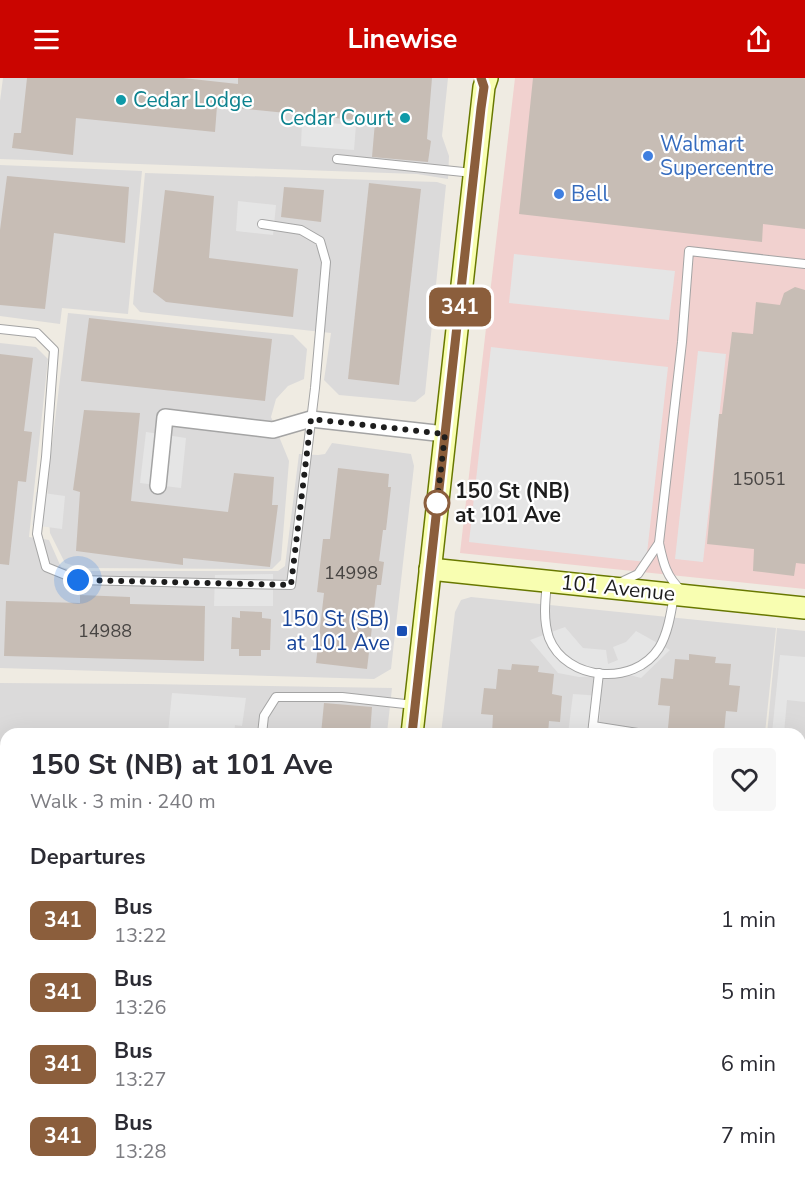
<!DOCTYPE html>
<meta charset="utf-8">
<style>
:root{--surface:#fff;--page:#f7f7f7;--text:#2b2b33;--muted:#7c7c81;--accent:#ca0500}
body{margin:0;font-family:"Nunito Sans",sans-serif;background:var(--page);color:var(--text);height:100vh;display:flex;flex-direction:column;font-size:22px;white-space:nowrap}
*{box-sizing:border-box;margin:0}
p{font-size:20px;color:var(--muted)}
.icon{flex:none;width:33px;height:33px;fill:none;stroke:currentColor;stroke-width:2;stroke-linecap:round;stroke-linejoin:round}
.map{position:relative;flex:1;overflow:hidden}
.sheet{position:absolute;left:0px;top:650px;width:806px;height:458px;display:flex;flex-direction:column;background:var(--surface);border-radius:18px 18px 0 0;box-shadow:0 6px 24px #0002}
.sheet>*{flex:none}
.badge{padding:0 12px;border-radius:9px;font-size:21px;line-height:39px}
.you{position:absolute;width:30px;height:30px;margin:-15px;border:4px solid #fff;border-radius:50%;background:#1a73e8;box-shadow:0 0 0 9px #1a73e833}
.map>.badge{position:absolute;translate:-50% -50%;box-shadow:0 0 0 3px #fff}
h2{padding:0 30px;font-size:22px;line-height:54px}
.round{display:grid;place-items:center;flex:none;width:63px;height:63px;border-radius:6px;background:var(--page)}
.headline{display:flex;align-items:center;justify-content:space-between;height:102px;padding:0 30px}
h1{font-size:28px;font-weight:700;line-height:45px}
ul{padding:0;list-style:none}
li{display:flex;align-items:center;gap:18px;height:72px;padding:0 30px}
li div{flex:1}
li b{display:block;font-size:22px}
li em{font-style:normal}
li .badge{min-width:66px;font-weight:700;text-align:center}
header{display:flex;justify-content:space-between;align-items:center;height:78px;padding:0 30px;background:var(--accent);color:#fff;font-size:27px;font-weight:700}
.map>svg:first-child{display:block}
</style>
<header><svg class="icon" aria-label="menu" viewBox="0 0 24 24"><path d="M4 6h16M4 12h16M4 18h16"/></svg>Linewise<svg class="icon" aria-label="share" viewBox="0 0 24 24"><path d="M12 15V3M7 8l5-5 5 5M5 13v7h14v-7"/></svg></header>
<div class="map">
<svg width="805" height="1106" viewBox="0 0 805 1106">
<rect width="100%" height="100%" fill="#efebe2"/>
<g fill="#dbdada">
<path d="M3,0H448L442,58L449,78L448,101L417,96L0,81V23Z"/>
<path d="M0,87L142,93L128,236L62,230L60,246L0,238Z"/>
<path d="M145,95L437,104L446,107L425,316L415,324L339,317L324,302L331,255L140,234L133,226Z"/>
<path d="M68,235L293,257L307,271L304,301L288,308L276,321L271,339L289,383L281,482L272,491L82,490L65,485L50,455L47,408Z"/>
<path d="M0,265L36,269L48,281L29,459L49,462L61,489L77,493H278L285,488L299,376L318,377L325,376L332,365L411,376L414,388L391,591L374,601L0,590Z"/>
<path d="M471,519L776,550L765,655L441,656L455,534L461,522Z"/>
<path d="M777,550L805,553V744L800,743V656H767Z"/>
<path d="M0,605L147,606L392,610L387,655L6,656V952L0,951Z"/>
<path d="M800,745L805,746V1028H800Z"/>
<path d="M0,1025L6,1026V1101H517V1106H0Z"/>
<path d="M533,1101H787L789,1106H532Z"/>
</g>
<path fill="#f1d1cf" d="M515,0H805V511L460,475Z"/>
<g fill="#e5e5e5">
<path d="M302,43L356,47L354,72L301,68Z"/>
<path d="M238,123L276,127L273,157L236,153Z"/>
<path d="M514,176L675,193L669,242L509,225Z"/>
<path d="M491,269L668,289L646,484L469,464Z"/>
<path d="M698,273L726,276L703,484L675,481Z"/>
<path d="M146,354L186,360L181,410L140,405Z"/>
<path d="M36,414L65,418L62,451L32,447Z"/>
<path d="M273,496V528H214L215,497Z"/>
<path d="M565,549L583,570L606,572L608,586L618,582L613,569L626,564L636,553L670,572L641,600L630,597L579,599L558,595L530,562Z"/>
<path d="M780,577L805,579V624L787,622L784,655H772Z"/>
<path d="M172,615L246,620L242,648L235,647L234,655H168Z"/>
<path d="M573,616L601,618L599,655L568,656Z"/>
</g>
<g fill="#c7bdb5">
<path d="M27,0H183L238,6V0H432L427,61L431,63L428,84L372,79L375,44L217,28L215,54L76,40L73,77L12,70L14,55H21Z"/>
<path d="M533,0H805V151L763,146L762,164L519,136Z"/>
<path d="M7,98L129,109L125,165L54,155L45,231L0,227V152Z"/>
<path d="M369,105L421,111L399,307L348,301Z"/>
<path d="M284,109L324,112L321,144L281,139Z"/>
<path d="M165,112L214,118L209,180L298,191L293,239L166,224L153,214Z"/>
<path d="M795,209L805,212V486L796,485L794,498L753,493L754,471L707,466L719,336H722L732,254L753,256L756,224L780,227L784,215Z"/>
<path d="M89,240L272,261L265,323L81,303Z"/>
<path d="M0,276L33,280L24,353L32,354L26,404L18,403L9,487L0,486Z"/>
<path d="M84,332L140,335L131,423L228,434L234,395L274,399L272,427H278L270,489L183,480V487L76,473L80,414L73,412Z"/>
<path d="M338,390L389,396L388,409H391L386,452H383L379,483L384,484L381,507H377L367,591L316,585L324,515L317,514L323,461H330Z"/>
<path d="M80,517L130,519V526L205,528L204,583L4,578L6,523L80,525Z"/>
<path d="M240,533L262,534V540L271,541L270,572H261V578H239V571H231L232,539L240,540Z"/>
<path d="M689,576L716,579L715,585L731,586L729,607L740,608L737,634L726,633L724,655L709,653L708,656H682V651L668,650L670,628L658,627L661,600L673,601L675,581L689,582Z"/>
<path d="M512,586L539,588L538,594L554,596L552,616L562,618L560,644L549,643L548,656H492L493,637L481,636L484,610L496,611L498,591L511,592Z"/>
<path d="M324,625L372,629L370,656H321Z"/>
</g>
<g fill="none" stroke-linecap="round" stroke-linejoin="round">
<defs>
<g id="lane">
<path d="M337,81L473,95"/>
<path d="M0,251L37,255L54,272L46,379L37,456L46,489L78,502L291,507L315,310L326,184L320,163L301,152L262,146"/>
<path d="M547,505C545,524 543,542 549,560C566,603 634,609 659,570C668,555 671,535 674,517"/>
<path d="M619,505L638,496L659,465"/>
<path d="M682,513C666,499 663,484 659,465L682,264L689,173L805,186"/>
<path d="M593,648L644,656"/>
<path d="M262,656L264,638L276,619H342L414,627"/>
<path d="M592,656L599,595"/>
<path d="M800,830H805"/>
<path d="M800,944H805"/>
<path d="M0,1062H3L0,1089"/>
<path d="M592,1106L593,1101"/>
<path d="M726,1106L727,1101"/>
</g>
<path id="street" d="M158,408L165,339L273,352L311,341L445,356"/>
<g id="secondary">
<path d="M430,491L805,530"/>
<path d="M412,656L484,9L487,0"/>
<path d="M0,980H6"/>
<path d="M800,1063H805"/>
</g>
</defs>
<use href="#lane" stroke="#a4a4a4" stroke-width="10"/>
<use href="#street" stroke="#a4a4a4" stroke-width="18"/>
<use href="#secondary" stroke="#687800" stroke-width="24"/>
<use href="#lane" stroke="#fff" stroke-width="8"/>
<use href="#street" stroke="#fff" stroke-width="15"/>
<use href="#secondary" stroke="#f8feb1" stroke-width="21"/>
</g>
<g fill="none" stroke-linecap="round" stroke-linejoin="round">
<defs>
<path id="line" d="M412,656L481,30L484,9L481,0"/>
</defs>
<use href="#line" stroke="#fff" stroke-width="14"/>
<use href="#line" stroke="#8b5e3c" stroke-width="9"/>
<path stroke="#1d1d1d" stroke-width="6" stroke-dasharray="0 10.8" d="M78,502L291,507L311,341L445,356L437,425"/>
</g>
<g fill="#0f9aa8" stroke="#fff" stroke-width="2">
<circle cx="121" cy="22" r="6"/>
<circle cx="405" cy="40" r="6"/>
</g>
<g fill="#3f7fe0" stroke="#fff" stroke-width="2">
<circle cx="648" cy="78" r="6"/>
<circle cx="559" cy="116" r="6"/>
</g>
<circle fill="#fff" stroke="#8b5e3c" stroke-width="3" cx="437" cy="425" r="12"/>
<rect fill="#1a4fb4" stroke="#fff" stroke-width="2" x="396" y="547" width="12" height="12" rx="3"/>
<g text-anchor="middle" dominant-baseline="central" stroke-width="4.5" stroke-linejoin="round" paint-order="stroke">
<g font-size="18" fill="#484543">
<text x="759" y="401">15051</text>
<text x="351" y="495">14998</text>
<text x="105" y="553">14988</text>
</g>
<g font-size="21" fill="#0d838f" stroke="#fff" text-anchor="start">
<text x="133" y="22">Cedar Lodge</text>
<text x="393" y="40" text-anchor="end">Cedar Court</text>
</g>
<g font-size="21" fill="#366cbe" stroke="#fff" text-anchor="start">
<text x="660" y="66">Walmart<tspan x="660" dy="24">Supercentre</tspan></text>
<text x="571" y="116">Bell</text>
</g>
<g font-size="21" font-weight="bold" fill="#1d1d1d" stroke="#fff" text-anchor="start">
<text x="455" y="413">150 St (NB)<tspan x="455" dy="24">at 101 Ave</tspan></text>
</g>
<g font-size="21" fill="#1d1d1d" stroke="#fff">
<text transform="translate(618 510) rotate(6)">101 Avenue</text>
</g>
<g font-size="21" fill="#164399" stroke="#fff" text-anchor="end">
<text x="390" y="541">150 St (SB)<tspan x="390" dy="24">at 101 Ave</tspan></text>
</g>
</g>
</svg>
<div class="you" style="left:78px;top:502px"></div>
<b class="badge" style="left:460px;top:229px;background:#8b5e3c;color:#fff">341</b>
<section class="sheet">
<div class="headline"><div><h1>150 St (NB) at 101 Ave</h1><p>Walk · 3 min · 240 m</p></div><a class="round"><svg class="icon" aria-label="heart" viewBox="0 0 24 24"><path d="M12 20l-8-8c-3-5 5-10 8-4 3-6 11-1 8 4z"/></svg></a></div>
<h2>Departures</h2>
<ul>
<li><span class="badge" style="background:#8b5e3c;color:#fff">341</span><div><b>Bus</b><p>13:22</p></div><em>1 min</em></li>
<li><span class="badge" style="background:#8b5e3c;color:#fff">341</span><div><b>Bus</b><p>13:26</p></div><em>5 min</em></li>
<li><span class="badge" style="background:#8b5e3c;color:#fff">341</span><div><b>Bus</b><p>13:27</p></div><em>6 min</em></li>
<li><span class="badge" style="background:#8b5e3c;color:#fff">341</span><div><b>Bus</b><p>13:28</p></div><em>7 min</em></li>
</ul>
</section>
</div>
